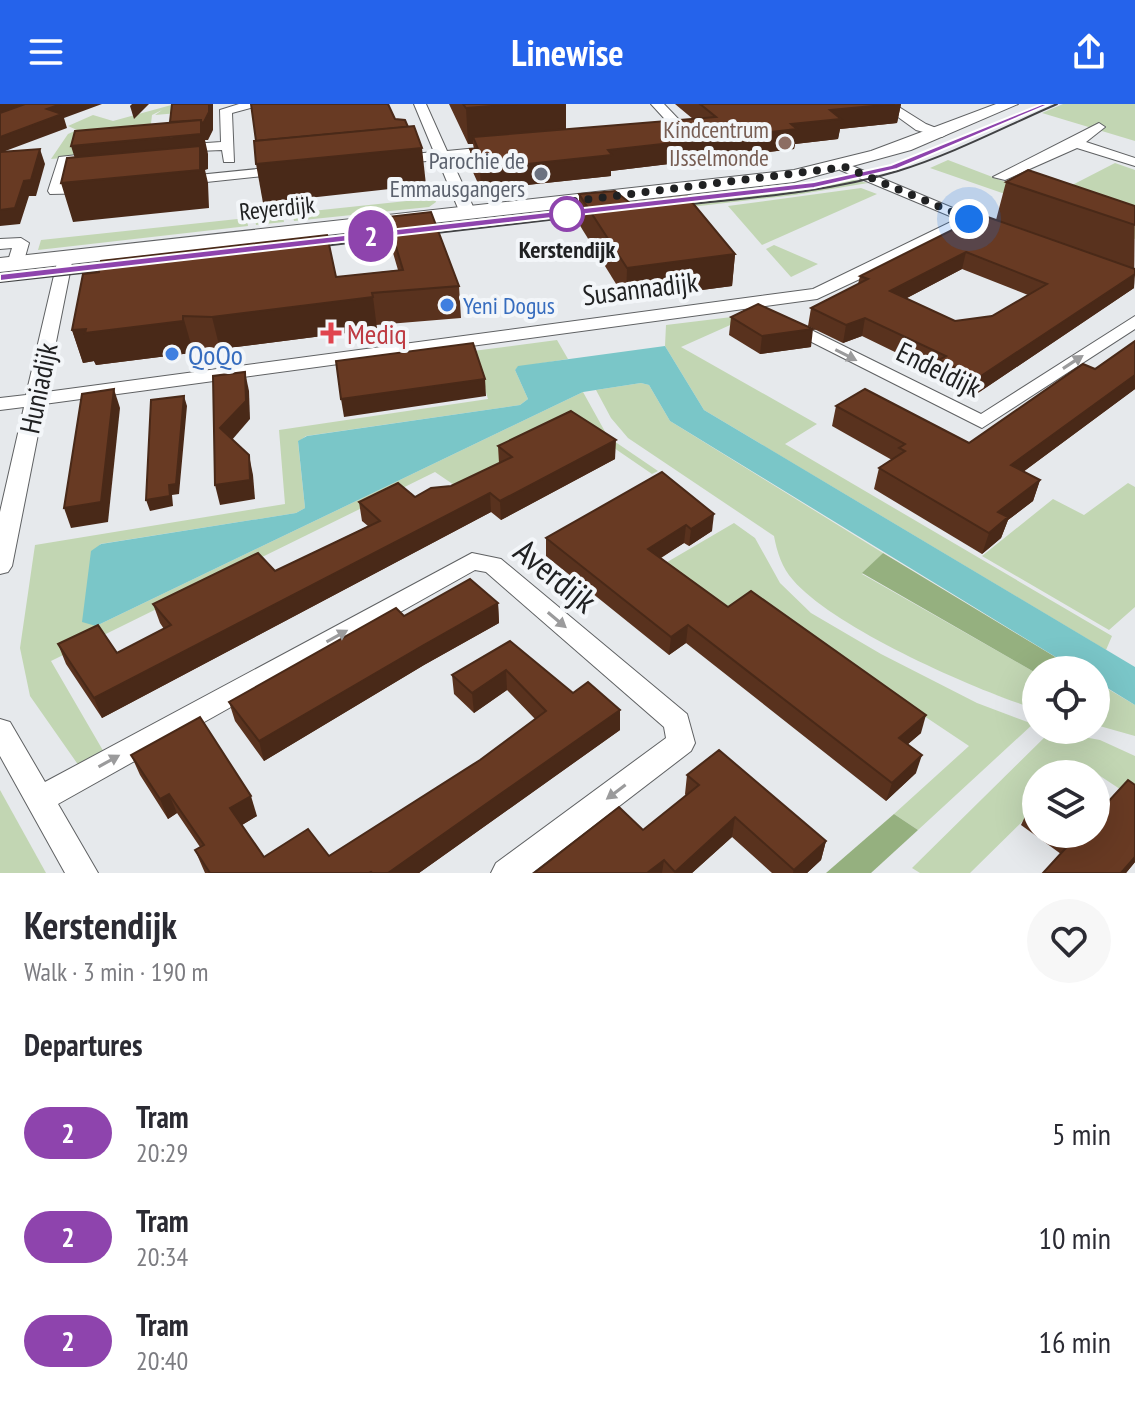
<!DOCTYPE html>
<meta charset="utf-8">
<style>
:root{--surface:#fff;--page:#f7f7f7;--text:#2b2b33;--muted:#7c7c81;--accent:#2563eb}
body{margin:0;font-family:"PT Sans Narrow",sans-serif;background:var(--page);color:var(--text);height:100vh;display:flex;flex-direction:column;font-size:30px;white-space:nowrap}
*{box-sizing:border-box;margin:0}
p{font-size:26px;color:var(--muted)}
.icon{flex:none;width:44px;height:44px;fill:none;stroke:currentColor;stroke-width:2;stroke-linecap:round;stroke-linejoin:round}
.map{position:relative;height:769px;overflow:hidden}
.side{display:flex;flex-direction:column;background:var(--surface);flex:1}
.side>*{flex:none}
.badge{padding:0 16px;border-radius:26px;font-size:28px;line-height:52px}
.fabs{position:absolute;left:1022px;top:552px;display:grid;gap:16px}
.fabs a{display:grid;place-items:center;width:88px;height:88px;border-radius:50%;background:var(--surface);box-shadow:0 8px 32px #0002;font-size:40px}
.you{position:absolute;width:40px;height:40px;margin:-20px;border:6px solid #fff;border-radius:50%;background:#1a73e8;box-shadow:0 0 0 12px #1a73e833}
.map>.badge{position:absolute;translate:-50% -50%;box-shadow:0 0 0 4px #fff}
h2{padding:0 24px;font-size:30px;line-height:72px}
.round{display:grid;place-items:center;flex:none;width:84px;height:84px;border-radius:42px;background:var(--page)}
.summary{display:flex;align-items:center;justify-content:space-between;height:136px;padding:0 24px}
h1{font-size:38px;font-weight:600;line-height:60px}
ul{padding:0;list-style:none}
li{display:flex;align-items:center;gap:24px;height:104px;padding:0 24px}
li div{flex:1}
li b{display:block;font-size:30px}
li em{font-style:normal}
li .badge{min-width:88px;font-weight:700;text-align:center}
header{display:flex;justify-content:space-between;align-items:center;height:104px;padding:0 24px;background:var(--accent);color:#fff;font-size:36px;font-weight:600}
.map>svg:first-child{display:block}
</style>
<header><svg class="icon" aria-label="menu" viewBox="0 0 24 24"><path d="M4 6h16M4 12h16M4 18h16"/></svg>Linewise<svg class="icon" aria-label="share" viewBox="0 0 24 24"><path d="M12 15V3M7 8l5-5 5 5M5 13v7h14v-7"/></svg></header>
<div class="map">
<svg width="1135" height="769" viewBox="0 0 1135 769">
<rect width="100%" height="100%" fill="#e6e9ec"/>
<g fill="#c2d6b3">
<path d="M175,0L213,6L155,11L162,6L152,11L148,46L51,55L68,30L77,26L68,22L93,11L113,17Z"/>
<path d="M1063,0H1135V37L1042,9Z"/>
<path d="M948,56L1047,94L1115,59L1135,66V135L930,64Z"/>
<path d="M846,74L868,79L795,91L605,113L599,105Z"/>
<path d="M861,84L877,90L762,141L728,102Z"/>
<path d="M435,94L436,98L429,103L294,117L293,112H283L284,118L256,121L255,113Z"/>
<path d="M247,114L248,122L38,146L41,136Z"/>
<path d="M774,141L818,160L791,173L766,145Z"/>
<path d="M740,212L746,214L681,243L817,320L785,340L1112,532L1106,546L704,306L665,242L666,221Z"/>
<path d="M557,236L568,255L518,263L515,266L528,295L520,301L306,332L298,338L305,404L296,409L100,440L96,522L583,288L608,333L658,367L652,370L579,320L457,383L435,368L51,557L105,650L79,662L30,592L20,544L35,441L285,400L279,326L488,295L473,247Z"/>
<path d="M641,279L649,281L670,317L883,449L862,470L1036,569V605C975,586 834,524 793,476C782,464 777,448 774,432L628,334L611,314L596,286Z"/>
<path d="M1128,379L1135,383V503L1109,526L982,452L1053,395L1084,411Z"/>
<path d="M734,419L755,434L780,479L811,509L881,550L977,599L1033,620L918,726L894,710L969,642L755,499L727,515L657,464Z"/>
<path d="M1098,579L1135,601V632L1096,621Z"/>
<path d="M1051,627L1100,636L1135,652V695L1082,660L1071,670H1036V704L970,769H920L912,764Z"/>
<path d="M0,686L46,769H0Z"/>
</g>
<g fill="#95b07f">
<path d="M883,449L1077,566H1036V569L862,469Z"/>
<path d="M894,710L918,726L871,769H826Z"/>
</g>
<path fill="#7ac6c8" d="M665,242L704,306L1135,563V601L1096,577V566H1077L670,317L649,281L641,279L583,288L96,522L82,518L91,447L101,440L296,409L305,404L298,337L307,332L520,301L528,295L515,266L518,262Z"/>
<g fill="none" stroke-linecap="round" stroke-linejoin="round">
<defs>
<g id="street">
<path d="M239,0H265L232,9L234,58H224L222,46L173,48V42L178,41L221,38L220,6Z"/>
<path d="M414,0H426L447,47L498,42L505,46L498,50L451,55L476,109L473,112L460,109L438,56L393,60L386,56L393,52L434,48Z"/>
<path d="M651,0H664L687,24V30L663,32V26L673,24Z"/>
<path d="M880,0H894L926,20L949,29L942,33L916,26Z"/>
<path d="M1099,19L1105,23L1086,38L1135,54V62L1077,44L1005,76L993,73Z"/>
<path d="M96,49L101,50V56L70,60L64,82L97,83V89L50,90L48,87L59,53Z"/>
<path d="M845,59L984,117L817,195L44,300L12,462L8,468L0,470V408L24,303L0,306V294L26,291L59,150L65,148L73,153L46,288L813,185L957,115L840,66V60Z"/>
<path d="M287,62L292,63V69L178,81L171,77L178,73Z"/>
<path d="M21,134L29,139L23,160L15,165L9,163L7,160L12,144L0,145V135Z"/>
<path d="M1135,212V225L982,324L776,220L779,216H791L981,310Z"/>
<path d="M472,449L501,455L687,610L695,639L691,647L532,769H491L496,759L666,634L664,623L486,468L475,466L58,700L98,769H65L0,652V615L10,618L45,678Z"/>
</g>
<path id="secondary" d="M996,0H1018L911,46L794,78L0,168V154L794,66L871,47Z"/>
</defs>
<use href="#street" stroke="#5f6163" stroke-width="2"/>
<use href="#secondary" stroke="#5f6163" stroke-width="2"/>
<use href="#street" fill="#fff" fill-rule="evenodd"/>
<use href="#secondary" fill="#fff" fill-rule="evenodd"/>
<g stroke="#414244" stroke-width="2">
<path d="M672,102C747,94 825,89 898,67C953,50 1004,23 1057,0"/>
<path d="M306,144L600,110"/>
<path d="M0,178L119,165"/>
</g>
</g>
<g fill="#59321e" fill-rule="evenodd">
<path d="M449,0H566V26L693,15L675,0H901L897,19L840,25L838,35L795,40L794,45L611,67V72L481,86L472,66L470,45H474L473,40H468Z"/>
<path d="M1006,78L1135,102L1134,184L972,293L934,274L936,268L862,232L843,239L808,222L811,204L858,180L860,172L996,116ZM962,165L1028,191L992,212L955,217L905,195Z"/>
<path d="M579,90L630,99L735,150L732,182L626,196L579,120Z"/>
<path d="M387,113L459,182L461,214L376,221L377,225L220,245L192,244L191,249L96,261L94,257L83,259L72,226L336,173L398,166L391,142Z"/>
<path d="M731,213L811,243L760,250L729,231Z"/>
<path d="M1135,237V285L1023,368L1040,376L1033,397L1008,416L1001,434L982,450L874,385L879,364L892,356L832,322L836,302L969,339L1095,265Z"/>
<path d="M498,342L615,355L501,416L491,408L102,614L66,560L58,540L117,549L164,525L160,519L153,500L275,467L368,422L362,417L359,398L415,393L451,382L499,359Z"/>
<path d="M662,368L712,427L689,442L684,439L661,454L728,503L921,629L908,640L916,669L886,697L686,539L669,551L546,452V434Z"/>
<path d="M498,499L499,519L424,561L264,657L235,617L229,598L404,512Z"/>
<path d="M510,537L573,589L620,606V626L419,769H205L195,746L200,743L177,709L168,715L140,671L131,651L257,712L242,721L264,753L329,752L480,656L535,615L507,586L474,609L454,590L452,571Z"/>
<path d="M687,671L826,737L821,756L807,769H772L732,733L692,769H534L643,726L686,692L685,690Z"/>
<path d="M1135,681V758L1126,769L1061,750L1021,721L1030,702L1036,695V730H1096Z"/>
</g>
<g fill="#492918">
<path d="M0,0H34L0,12Z"/>
<path d="M61,0H102L64,14L67,24L0,49V33L47,5Z"/>
<path d="M132,0H149L134,15L130,2Z"/>
<path d="M209,0H213V26L208,36H205L208,50V65L205,66L208,79L209,104L73,118L61,79L82,77L71,42L173,33Z"/>
<path d="M517,0H566V31L473,33V40H468L466,4Z"/>
<path d="M901,0L897,19L840,25L838,35L795,40L794,45L611,67V72L481,86L480,65L791,20L830,6Z"/>
<path d="M422,44L426,81L263,99L256,60Z"/>
<path d="M40,45L45,60L36,92H29L20,120L0,122V106L24,77Z"/>
<path d="M966,148L962,165L886,205L890,187Z"/>
<path d="M735,150L732,182L626,196L627,164Z"/>
<path d="M1135,170L1134,184L972,293L978,274Z"/>
<path d="M373,193L377,225L220,245L212,213Z"/>
<path d="M183,212L192,244L191,249L96,261L94,257L83,259L72,226Z"/>
<path d="M865,214L862,232L843,239L846,221Z"/>
<path d="M813,225L811,243L760,250L762,232Z"/>
<path d="M245,268L249,287L250,315L225,344L220,324Z"/>
<path d="M1135,271V285L1004,382L1011,361Z"/>
<path d="M485,275L486,292L344,313L341,295Z"/>
<path d="M114,285L120,304L108,418L71,424L64,404Z"/>
<path d="M184,292L187,302L179,390L172,391L173,402L150,407L146,396L169,381Z"/>
<path d="M616,336L615,355L501,416L500,397Z"/>
<path d="M249,351L253,371L255,395L220,401L215,381Z"/>
<path d="M1040,376L1033,397L1008,416L1001,434L982,450L989,429L998,408Z"/>
<path d="M490,389L491,408L102,614L94,594Z"/>
<path d="M714,410L712,427L689,442L691,425Z"/>
<path d="M686,421L684,439L647,462L648,445Z"/>
<path d="M498,499L499,519L424,561L264,657L259,637L422,542Z"/>
<path d="M688,521L686,539L669,551L671,533Z"/>
<path d="M506,566L507,586L474,609L472,589Z"/>
<path d="M620,606V626L419,769H388Z"/>
<path d="M926,611L921,629L894,652L899,634Z"/>
<path d="M922,651L916,669L886,697L892,679Z"/>
<path d="M169,690L177,709L168,715L160,695Z"/>
<path d="M251,692L257,712L237,724L230,704Z"/>
<path d="M735,713L732,733L692,769H675Z"/>
<path d="M826,737L821,756L807,769H793L794,766Z"/>
<path d="M1135,753V758L1126,769H1121Z"/>
<path d="M664,756L662,769H647Z"/>
</g>
<g fill="#683a23" stroke="#492918" stroke-width="2" fill-rule="evenodd">
<path d="M25,0H61L47,5L62,10L0,33V9Z"/>
<path d="M172,0H209V8L204,18L201,19V16L170,18Z"/>
<path d="M251,0H388L395,15L405,16L408,23L256,37Z"/>
<path d="M463,0H517L466,4Z"/>
<path d="M700,0H895L830,6L841,15L791,20L797,25L608,46L612,51L480,65L470,45H478L473,33L716,13Z"/>
<path d="M201,16V30L71,42L75,27Z"/>
<path d="M414,22L422,44L256,60L254,37Z"/>
<path d="M200,42V66L61,79L67,54Z"/>
<path d="M40,45L31,76L24,77L15,104L0,106V48Z"/>
<path d="M1028,66L1135,102V121L1006,78Z"/>
<path d="M615,87L630,99L687,92L735,150L627,164L579,90Z"/>
<path d="M431,108L459,182L372,189L373,193L212,213L183,212V217L85,229L86,225L72,226L83,170L99,168L101,157L327,131L336,173L403,166L387,113Z"/>
<path d="M982,111L1135,165V170L978,274L939,256L946,252L865,214L846,221L811,204L868,175L860,172ZM966,148L1047,180L992,212L955,217L890,187Z"/>
<path d="M758,200L813,225L762,232L731,213Z"/>
<path d="M1135,237V271L1011,361L1040,376L998,408L1008,413L989,429L879,364L905,347L899,344L905,340L836,302L865,285L969,339L1083,260L1095,265Z"/>
<path d="M473,239L485,275L341,295L336,257Z"/>
<path d="M245,268L246,297L220,324L249,351L250,376L215,381L213,272Z"/>
<path d="M114,285L101,398L64,404L82,290Z"/>
<path d="M184,292L176,380L169,381L170,392L146,396L151,296Z"/>
<path d="M571,307L616,336L500,397L490,389L94,594L58,540L98,521L117,549L171,521L153,500L258,449L275,467L380,417L359,398L398,379L415,393L431,384L451,382L512,353L498,342Z"/>
<path d="M662,368L714,410L691,425L686,421L648,445L728,503L751,487L926,611L899,634L922,651L892,679L688,521L671,533L546,434Z"/>
<path d="M470,475L498,499L422,542L259,637L229,598L396,504L404,512Z"/>
<path d="M510,537L573,589L588,578L620,606L388,769H372L371,768L369,769H210L195,746L204,741L169,690L160,695L131,651L200,613L251,692L230,704L264,753L308,725L329,752L480,656L546,607L506,566L472,589L452,571Z"/>
<path d="M719,646L826,737L794,766L735,713L675,768L664,756L647,769H534L619,703L643,726L699,681L687,671Z"/>
<path d="M1128,676L1135,681V753L1121,769H1043L1075,734L1070,730H1096V711Z"/>
<path d="M1036,695V706L1030,702Z"/>
</g>
<defs><path id="oneway-solid" d="M-6-.8H1V-3.2L6.5 0L1 3.2V.8H-6Z" transform="scale(2)"/></defs>
<g fill="#9b9b9c">
<use href="#oneway-solid" transform="translate(846 251) rotate(27)"/>
<use href="#oneway-solid" transform="translate(1073 258) rotate(-33)"/>
<use href="#oneway-solid" transform="translate(557 516) rotate(40)"/>
<use href="#oneway-solid" transform="translate(337 532) rotate(-29)"/>
<use href="#oneway-solid" transform="translate(109 657) rotate(-29)"/>
<use href="#oneway-solid" transform="translate(616 688) rotate(143)"/>
</g>
<path fill="#8e44ad" stroke="#fff" stroke-width="2" d="M1042,0H1050L897,65L814,84L0,177V170L814,78L891,61Z"/>
<g fill="none" stroke-linecap="round" stroke-linejoin="round">
<path stroke="#202122" stroke-width="8" stroke-dasharray="0 14.4" d="M567,110L559,99L845,63L969,115"/>
</g>
<circle fill="#8d6e63" stroke="#f3f6f9" stroke-width="3" cx="785" cy="39" r="8"/>
<circle fill="#6b7280" stroke="#f3f6f9" stroke-width="3" cx="541" cy="70" r="8"/>
<circle fill="#fff" stroke="#8e44ad" stroke-width="4" cx="567" cy="110" r="16"/>
<g fill="#3f7fe0" stroke="#f3f6f9" stroke-width="3">
<circle cx="447" cy="201" r="8"/>
<circle cx="172" cy="250" r="8"/>
</g>
<path fill="#e0444e" stroke="#f3f6f9" stroke-width="3" d="M327 217h8v8h8v8h-8v8h-8v-8h-8v-8h8z"/>
<g text-anchor="middle" dominant-baseline="central" stroke-width="8" stroke-linejoin="round" paint-order="stroke">
<g font-size="24" fill="#785e54" stroke="#f3f6f9" text-anchor="end">
<text x="769" y="25">Kindcentrum<tspan x="769" dy="28">IJsselmonde</tspan></text>
</g>
<g font-size="24" fill="#5b616d" stroke="#f3f6f9" text-anchor="end">
<text x="525" y="56">Parochie de<tspan x="525" dy="28">Emmausgangers</tspan></text>
</g>
<g font-size="24" fill="#202122" stroke="#f3f6f9">
<text transform="translate(277 104) rotate(-6)">Reyerdijk</text>
</g>
<g font-size="24" font-weight="bold" fill="#202122" stroke="#f3f6f9">
<text x="567" y="145">Kerstendijk</text>
</g>
<g font-size="24" fill="#366cbe" stroke="#f3f6f9" text-anchor="start">
<text x="463" y="201">Yeni Dogus</text>
</g>
<g font-size="28" fill="#202122" stroke="#f3f6f9">
<text transform="translate(640 184) rotate(-7)">Susannadijk</text>
<text transform="translate(939 265) rotate(26)">Endeldijk</text>
<text transform="translate(38 284) rotate(-78)">Huniadijk</text>
</g>
<g font-size="28" fill="#be3a42" stroke="#f3f6f9" text-anchor="start">
<text x="347" y="229">Mediq</text>
</g>
<g font-size="28" fill="#366cbe" stroke="#f3f6f9" text-anchor="start">
<text x="188" y="250">QoQo</text>
</g>
<g font-size="34" fill="#202122" stroke="#f3f6f9">
<text transform="translate(556 471) rotate(39)">Averdijk</text>
</g>
</g>
</svg>
<div class="fabs">
<a><svg class="icon" aria-label="locate" viewBox="0 0 24 24"><circle cx="12" cy="12" r="6"/><path d="M12 2v4M12 18v4M2 12h4M18 12h4"/></svg></a>
<a><svg class="icon" aria-label="layers" viewBox="0 0 24 24"><path d="M12 4l9 5-9 5-9-5zM3 14l9 5 9-5"/></svg></a>
</div>
<div class="you" style="left:969px;top:115px"></div>
<b class="badge" style="left:371px;top:132px;background:#8e44ad;color:#fff">2</b>
</div>
<section class="side">
<div class="summary"><div><h1>Kerstendijk</h1><p>Walk · 3 min · 190 m</p></div><a class="round"><svg class="icon" aria-label="heart" viewBox="0 0 24 24"><path d="M12 20l-8-8c-3-5 5-10 8-4 3-6 11-1 8 4z"/></svg></a></div>
<h2>Departures</h2>
<ul>
<li><span class="badge" style="background:#8e44ad;color:#fff">2</span><div><b>Tram</b><p>20:29</p></div><em>5 min</em></li>
<li><span class="badge" style="background:#8e44ad;color:#fff">2</span><div><b>Tram</b><p>20:34</p></div><em>10 min</em></li>
<li><span class="badge" style="background:#8e44ad;color:#fff">2</span><div><b>Tram</b><p>20:40</p></div><em>16 min</em></li>
</ul>
</section>
